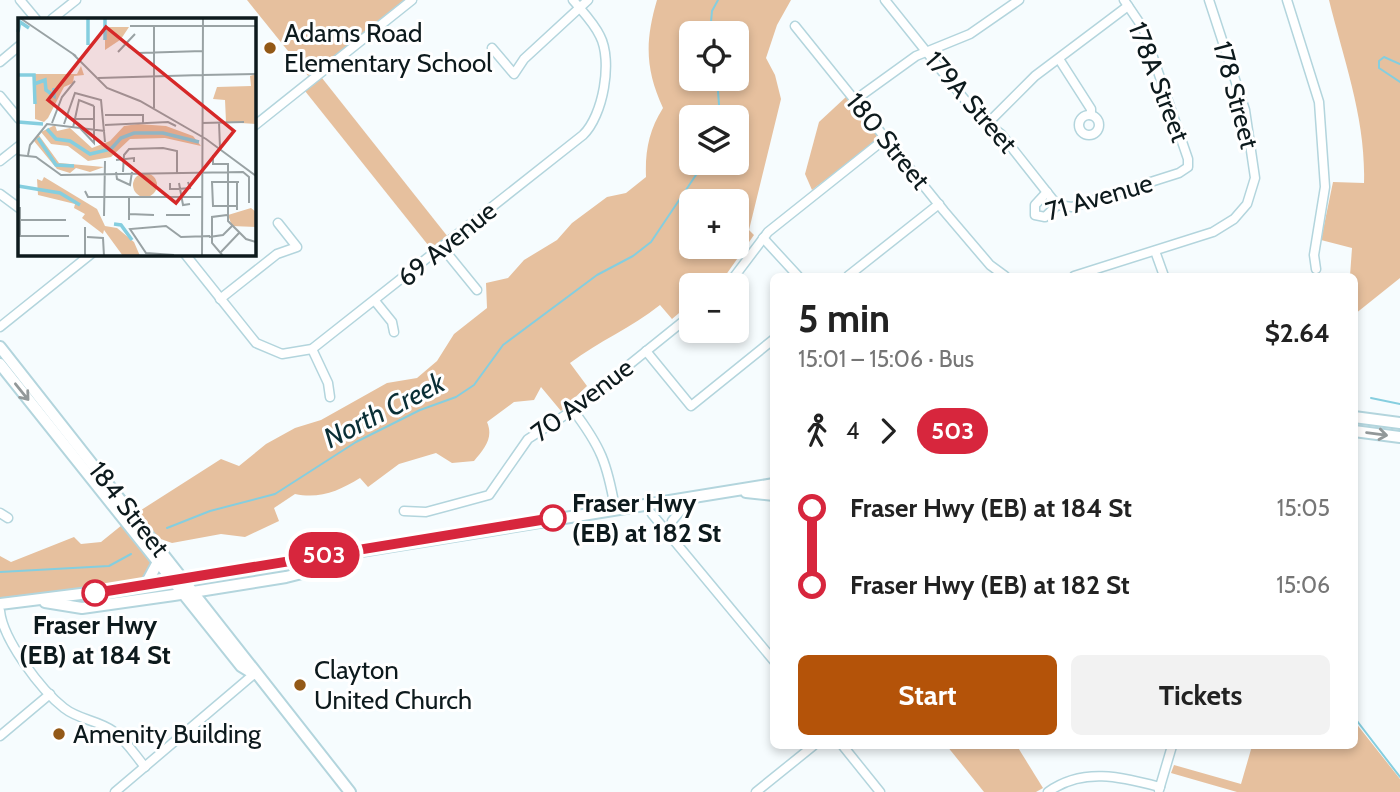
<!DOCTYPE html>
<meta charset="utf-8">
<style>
:root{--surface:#fff;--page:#f2f2f2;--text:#222;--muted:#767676;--accent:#b45309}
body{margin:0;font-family:Cabin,sans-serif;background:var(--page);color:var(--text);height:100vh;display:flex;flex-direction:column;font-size:26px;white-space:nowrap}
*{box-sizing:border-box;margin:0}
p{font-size:23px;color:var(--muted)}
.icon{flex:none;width:38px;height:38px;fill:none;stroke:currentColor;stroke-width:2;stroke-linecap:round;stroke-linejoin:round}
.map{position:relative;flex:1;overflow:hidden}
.panel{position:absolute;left:770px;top:273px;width:588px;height:476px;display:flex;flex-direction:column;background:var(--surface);border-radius:10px;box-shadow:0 4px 10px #0003}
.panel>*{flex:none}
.badge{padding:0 14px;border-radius:23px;font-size:24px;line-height:46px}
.fabs{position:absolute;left:679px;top:21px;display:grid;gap:14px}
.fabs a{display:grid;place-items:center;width:70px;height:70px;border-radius:10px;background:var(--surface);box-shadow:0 4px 10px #0003;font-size:35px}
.map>.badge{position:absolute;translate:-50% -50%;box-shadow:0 0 0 4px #fff}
.legs{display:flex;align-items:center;gap:10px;height:77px;padding:0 28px;font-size:23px}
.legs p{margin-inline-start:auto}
.headline{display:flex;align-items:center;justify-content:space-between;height:119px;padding:0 28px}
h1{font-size:38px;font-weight:800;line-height:52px}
.cta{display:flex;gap:14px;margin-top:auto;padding:14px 28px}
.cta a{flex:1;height:80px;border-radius:10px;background:var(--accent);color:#fff;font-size:28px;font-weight:800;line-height:80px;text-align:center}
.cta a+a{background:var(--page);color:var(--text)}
ul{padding:0 28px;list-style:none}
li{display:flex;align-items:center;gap:24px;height:77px;font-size:26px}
li i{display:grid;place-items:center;width:10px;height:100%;margin:0 9px;background:currentColor}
li i::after{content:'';width:18px;height:18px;margin:-9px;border:5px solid;border-radius:50%;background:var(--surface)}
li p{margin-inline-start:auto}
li:first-child i{background:linear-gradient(#0000 50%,currentColor 0)}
li:last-child i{background:linear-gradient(currentColor 50%,#0000 0)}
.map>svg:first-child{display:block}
</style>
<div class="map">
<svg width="1400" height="792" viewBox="0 0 1400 792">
<rect width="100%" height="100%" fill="#f6fcfe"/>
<g fill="#e6c09e" fill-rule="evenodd">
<path d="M247,0H404L309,77Z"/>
<path d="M657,0H791L777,25L766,58L775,75L781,99L749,230L754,235L723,279L714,285H691V303L672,319L660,305C631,328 599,341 570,363L587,386L561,411L541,387L534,400L514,402L487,422C494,438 484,449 474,461L452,463L436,453L399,464L368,487L360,478C339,491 320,499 295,494L274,508L279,521L245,537L221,534L172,543L158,538L138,512L221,459L239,466L266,444L295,428L321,420L387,383L417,378L437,361L454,334L487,308L486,283L508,278L524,260L557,240L572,223L607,197L626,193L646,177C645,151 649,130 663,108C645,69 645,41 657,0ZM691,33H737V79H691ZM691,117H737V163H691ZM691,201H737V247H691Z"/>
<path d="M1329,0H1400V278L1355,314L1354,276H1350L1352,248L1321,240L1333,182L1364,183C1366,119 1344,61 1329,0Z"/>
<path d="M322,78L448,237L432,250L305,91Z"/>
<path d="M847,96L876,132L877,141L812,190L805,174L819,122Z"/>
<path d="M122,525L150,559L151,568L142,580L0,599V556L11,562L74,537L81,544L101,542Z"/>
<path d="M1355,722L1400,779V792H1237L1171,773L1174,765L1241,784L1252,746H1354Z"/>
<path d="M947,746H1017L1043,788L1036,792H984Z"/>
</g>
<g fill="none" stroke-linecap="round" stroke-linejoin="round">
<g stroke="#85cedf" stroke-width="2">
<path d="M710,33L712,11L718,0"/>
<path d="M1400,64L1384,57L1379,61V68L1400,82"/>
<path d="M717,79L720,117"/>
<path d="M1371,398L1400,404"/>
<path d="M167,528L210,511L275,494L356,442L420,410L456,397L474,385L503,345L597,275L633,256L651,242L704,163"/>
<path d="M0,572L109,566L131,554"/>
<path d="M1354,717L1400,777"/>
</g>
<defs>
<g id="minor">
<path d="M20,0L36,19"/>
<path d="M885,0L977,115L1001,134L1057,205"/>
<path d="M1287,0L1319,102L1325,187L1314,255L1316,269"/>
<path d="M52,19L76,0"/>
<path d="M795,26L944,211L990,265L1005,276"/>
<path d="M492,48L514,74L524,59L588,0"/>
<path d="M1059,59L1091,109V115"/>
<path d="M0,62L19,46"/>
<path d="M0,96L19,119"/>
<path d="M855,100L916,56L970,34L1019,0"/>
<circle cx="1089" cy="125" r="10"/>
<path d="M987,124L1035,76L1128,6"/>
<path d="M254,126L412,0"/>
<path d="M0,161L19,146"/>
<path d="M1047,192L1035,205V215L1045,217L1057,205"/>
<path d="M0,194L19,208"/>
<path d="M1057,205L1072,207L1179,173L1188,167V159L1143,28L1124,0"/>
<path d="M763,238L798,276"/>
<path d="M442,247L477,290"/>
<path d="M1155,251L1164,276"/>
<path d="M185,254L256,343L282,354L312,349L583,135C603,116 613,61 600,36C594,23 582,11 573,0"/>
<path d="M848,276L939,204"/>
<path d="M1074,276L1213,232L1234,219L1247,204L1255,178L1245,110L1209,0"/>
<path d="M728,285L768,232L886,138"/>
<path d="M220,299L277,254L297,247L278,223"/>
<path d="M375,301L392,322L394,332"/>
<path d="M0,327L91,254"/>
<path d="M312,349L328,383L330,397"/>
<path d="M646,351L691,406L774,339"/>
<path d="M573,410C601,447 607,463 615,508"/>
<path d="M404,511L426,512L489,495L528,439L573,410L691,315"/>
<path d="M0,513L8,518"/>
<path d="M652,514L774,661"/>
<path d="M672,535V521L692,497"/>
<path d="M0,611C3,640 41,690 64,708C79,720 98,720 113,731C126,740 135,755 145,767"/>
<path d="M0,736L50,694"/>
<path d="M843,746L880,792"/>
<path d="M1159,790L1172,746"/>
<path d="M115,792L254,674"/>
<path d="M756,792L813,746"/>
<path d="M1048,792C1083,767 1121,777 1160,787"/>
</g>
<g id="major">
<path d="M0,347L350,792"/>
<path d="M0,364L241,666L254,674"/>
<path d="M1354,417L1400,423"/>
<path d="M1354,431L1400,437"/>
<path d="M746,492L774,495"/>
<path d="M145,586L158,562"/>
<path d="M45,602L82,608L174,595L286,577L318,569L347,554"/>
<path d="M0,604L145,586L774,484"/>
</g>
</defs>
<use href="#minor" stroke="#b3d5dd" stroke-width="11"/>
<use href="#major" stroke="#b3d5dd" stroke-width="14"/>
<use href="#minor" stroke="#fff" stroke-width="8"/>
<use href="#major" stroke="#fff" stroke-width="10"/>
</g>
<defs><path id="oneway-shaft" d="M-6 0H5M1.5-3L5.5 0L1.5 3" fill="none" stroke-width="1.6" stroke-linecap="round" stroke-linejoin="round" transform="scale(1.75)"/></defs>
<g stroke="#929899">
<use href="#oneway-shaft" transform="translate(22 392) rotate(51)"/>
<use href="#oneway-shaft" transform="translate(1377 434) rotate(7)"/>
</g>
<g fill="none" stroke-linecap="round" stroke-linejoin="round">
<defs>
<path id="line-1" d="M95,593L553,518"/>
</defs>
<use href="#line-1" stroke="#fff" stroke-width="16"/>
<use href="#line-1" stroke="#d7263d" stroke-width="10"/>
</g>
<g fill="#935917" stroke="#fff" stroke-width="2.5">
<circle cx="270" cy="48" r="7"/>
<circle cx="300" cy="685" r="7"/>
<circle cx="59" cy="734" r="7"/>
</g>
<g fill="#fff" stroke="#d7263d" stroke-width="3.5">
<circle cx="553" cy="518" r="12"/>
<circle cx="95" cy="593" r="12"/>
</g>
<g text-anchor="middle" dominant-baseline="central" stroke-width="6" stroke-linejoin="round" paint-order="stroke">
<g font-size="26" fill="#0d1a1d" stroke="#fff" text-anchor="start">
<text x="284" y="33">Adams Road<tspan x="284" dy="30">Elementary School</tspan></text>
<text x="314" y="670">Clayton<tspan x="314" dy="30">United Church</tspan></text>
<text x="73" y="734">Amenity Building</text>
</g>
<g font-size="26" fill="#0d1a1d" stroke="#fff">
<text transform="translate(1159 82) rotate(69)">178A Street</text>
<text transform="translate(1236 95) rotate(75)">178 Street</text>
<text transform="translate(971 102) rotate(49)">179A Street</text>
<text transform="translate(888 141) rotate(51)">180 Street</text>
<text transform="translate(1099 197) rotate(-16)">71 Avenue</text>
<text transform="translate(447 244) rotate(-39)">69 Avenue</text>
<text transform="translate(582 400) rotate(-37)">70 Avenue</text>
<text transform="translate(129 509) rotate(52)">184 Street</text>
</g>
<g font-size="26" font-weight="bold" fill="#0d1a1d" stroke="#fff" text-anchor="start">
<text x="572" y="503">Fraser Hwy<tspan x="572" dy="30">(EB) at 182 St</tspan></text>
<text x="95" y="625" text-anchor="middle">Fraser Hwy<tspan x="95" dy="30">(EB) at 184 St</tspan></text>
</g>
<g font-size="28" font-style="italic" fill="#0a2f36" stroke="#fff">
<text transform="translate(384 410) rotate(-27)">North Creek</text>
</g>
</g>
<g transform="translate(18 18)">
<rect width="238" height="238" fill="#f6fcfe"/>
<path d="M87,9H111L103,21L108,28L102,22L87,32ZM63,48L66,57L56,58L55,65L46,69L30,100L26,104L17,101V56H59ZM238,56V106L208,104L207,82L195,81L199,69L233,68L232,58ZM120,106L148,108L175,118L183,128L147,120L112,121L93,139L70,143L50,128L33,126L23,114L37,107L39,113L52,110L74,130L92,123L106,108ZM20,116L41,145L86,149L72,154L58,150L52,155L39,151L16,123ZM115 167a12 12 0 1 1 24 0a12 12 0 1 1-24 0ZM26,159L79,191L87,208L99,210L116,224L122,238H105L86,212L85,216L64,200L67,196L56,190L57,186L20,177L19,161L24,163ZM233,190L238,194V209L214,208L210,197Z" fill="#e6c09e"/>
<path fill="none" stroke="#85cedf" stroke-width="3.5" d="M70,0V27M0,14L2,4L11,10M87,22V0M0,57H16L17,86M16,66L27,62L28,72L36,78V70M0,104L25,106M29,111L38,121L52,123L72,136L93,131L103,120L116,115H145L181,124M20,120L38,147L56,148M0,168L42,175L62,187M96,206L103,207L114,222"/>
<path fill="none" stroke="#99a2a4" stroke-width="2" d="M2,0L58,38M112,8H238M110,28L120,35L185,33M100,34L117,16M55,36L89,70L122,83L188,121L238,158M184,57L238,56M80,60L184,57M136,90V9M87,97H125V105M55,101H77M201,104L202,130M34,105L44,79L57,63M184,105L226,104M46,106L57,75L83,82L87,124M87,107L150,104L158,108M55,110L61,82L76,88M62,110L76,125V88M0,137L18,139L43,157L225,154L231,159V185M10,137L12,127L29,106L87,113M195,137V146H210V203L228,221L238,224M98,142L116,140V144M98,154L99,161L112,167L114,154M105,154L106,137L111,131L145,130L159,133V155M219,164V192M152,165V171H160L172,170L170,164M161,165L165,187L172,186M67,173L70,179H184M219,188H195L194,164H221M111,196L136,197M148,197H172M86,198L87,143M2,202H48M111,202V179M0,218H51M2,218V189M69,219L85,220L86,238M191,219L205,217L214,208M202,235L221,215M156,237L128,235L112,211L148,208L163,219L192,218M67,238V209M184,238L185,0M205,238L194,225V199L209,197"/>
<path fill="#d62828" fill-opacity="0.15" stroke="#d62828" stroke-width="3.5" d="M88,9L216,113L158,185L30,82Z"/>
<rect width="238" height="238" fill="none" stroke="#0d1a1d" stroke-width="3.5"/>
</g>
</svg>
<div class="fabs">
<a><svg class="icon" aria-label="locate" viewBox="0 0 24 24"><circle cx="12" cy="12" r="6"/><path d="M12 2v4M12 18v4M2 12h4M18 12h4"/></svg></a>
<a><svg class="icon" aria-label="layers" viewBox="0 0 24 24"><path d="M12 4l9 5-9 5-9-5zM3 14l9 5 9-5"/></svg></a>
<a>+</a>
<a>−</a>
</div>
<b class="badge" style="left:324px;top:555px;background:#d7263d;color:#fff">503</b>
<section class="panel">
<div class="headline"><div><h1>5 min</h1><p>15:01 – 15:06 · Bus</p></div><b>$2.64</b></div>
<div class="legs"><svg class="icon" aria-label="walk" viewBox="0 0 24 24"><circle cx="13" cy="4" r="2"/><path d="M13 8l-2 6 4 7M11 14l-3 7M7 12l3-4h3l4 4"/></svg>4<svg class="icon" aria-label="forward" viewBox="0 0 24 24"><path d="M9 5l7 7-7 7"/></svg><b class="badge" style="background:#d7263d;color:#fff">503</b></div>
<ul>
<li><i style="color:#d7263d"></i><b>Fraser Hwy (EB) at 184 St</b><p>15:05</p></li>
<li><i style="color:#d7263d"></i><b>Fraser Hwy (EB) at 182 St</b><p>15:06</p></li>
</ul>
<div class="cta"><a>Start</a><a>Tickets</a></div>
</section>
</div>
